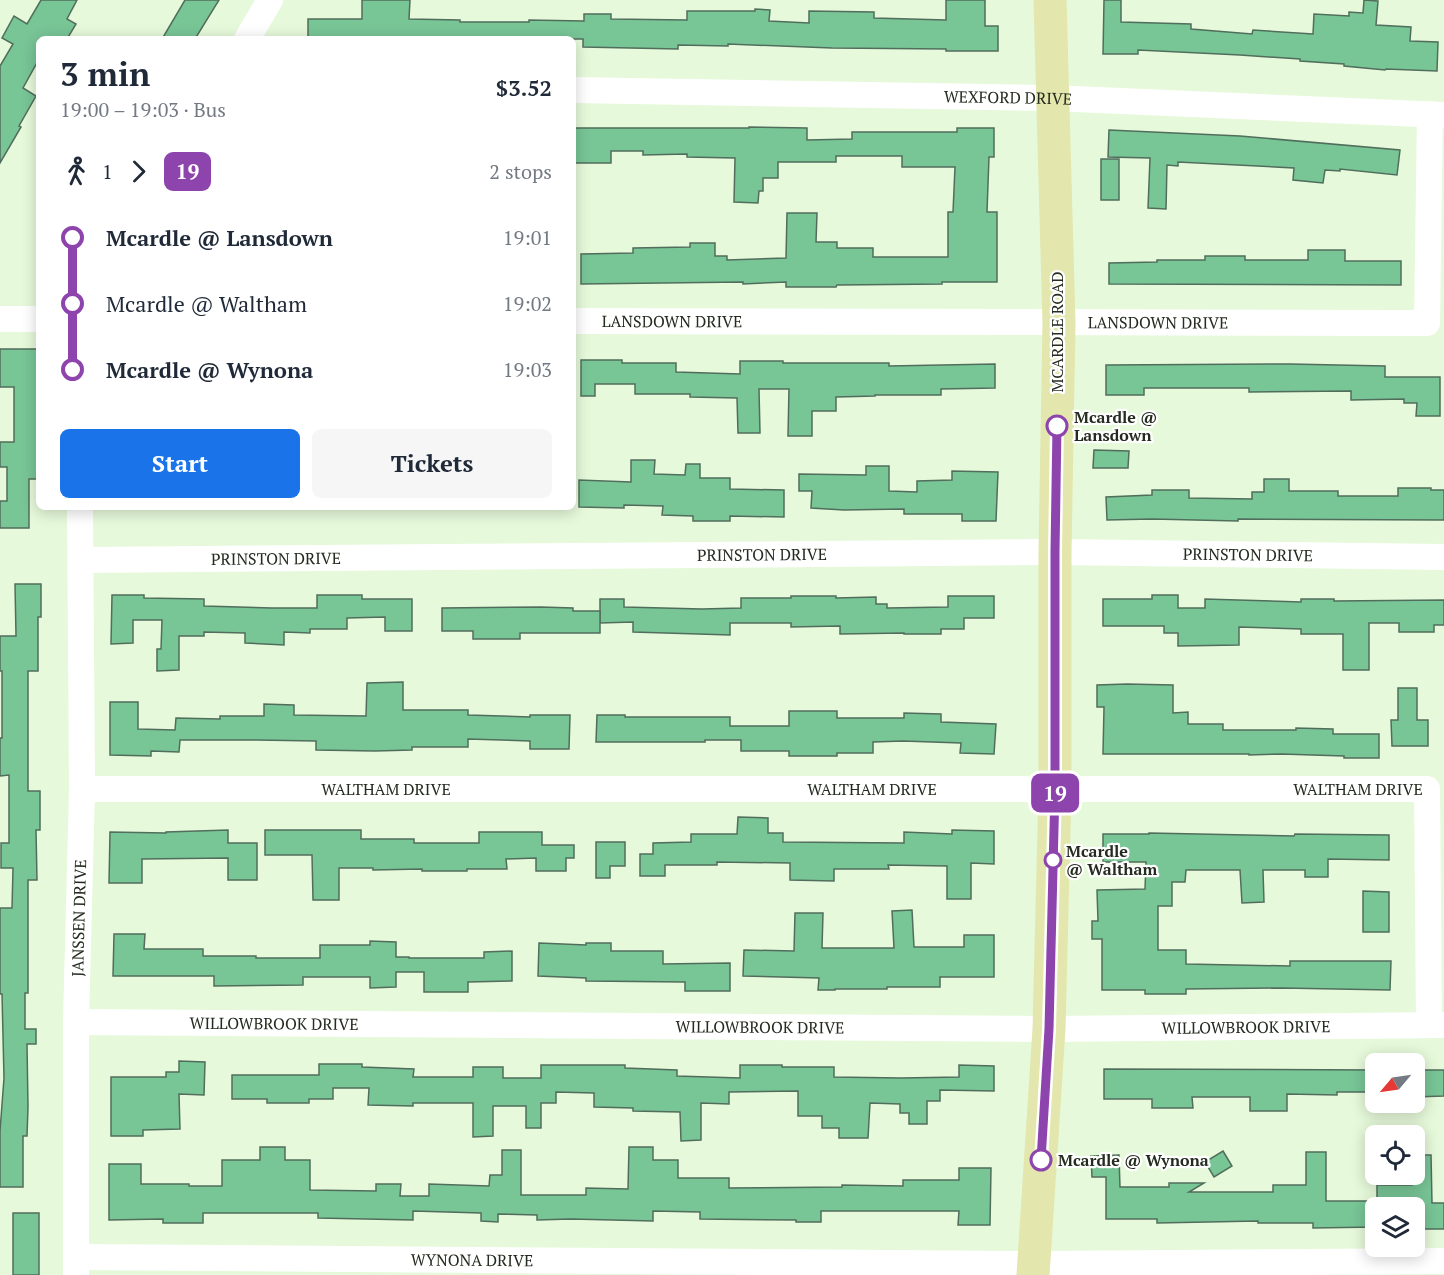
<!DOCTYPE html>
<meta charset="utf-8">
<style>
:root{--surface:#fff;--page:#f6f6f7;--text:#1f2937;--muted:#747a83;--accent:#1a73e8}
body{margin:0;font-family:"PT Serif",serif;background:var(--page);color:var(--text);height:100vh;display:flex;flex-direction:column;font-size:22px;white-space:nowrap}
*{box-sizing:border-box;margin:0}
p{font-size:20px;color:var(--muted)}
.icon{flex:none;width:33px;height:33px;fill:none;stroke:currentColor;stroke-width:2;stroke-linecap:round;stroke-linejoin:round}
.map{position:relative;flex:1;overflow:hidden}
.panel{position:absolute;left:36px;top:36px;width:540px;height:474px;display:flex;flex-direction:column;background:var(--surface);border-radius:9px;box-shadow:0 3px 15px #0003}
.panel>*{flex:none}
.badge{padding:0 12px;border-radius:9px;font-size:21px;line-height:39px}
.needle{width:39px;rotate:241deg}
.tools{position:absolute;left:1365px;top:1053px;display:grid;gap:12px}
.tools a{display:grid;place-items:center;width:60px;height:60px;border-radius:9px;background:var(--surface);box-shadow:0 3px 15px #0003;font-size:30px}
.map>.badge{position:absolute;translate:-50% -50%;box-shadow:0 0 0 3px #fff}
.legs{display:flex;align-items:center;gap:9px;height:66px;padding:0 24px;font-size:20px}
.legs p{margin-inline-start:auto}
.overview{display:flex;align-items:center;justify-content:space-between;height:102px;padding:0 24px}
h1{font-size:33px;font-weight:700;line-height:45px}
.primary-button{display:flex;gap:12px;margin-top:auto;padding:12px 24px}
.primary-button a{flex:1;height:69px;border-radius:9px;background:var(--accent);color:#fff;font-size:24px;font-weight:700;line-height:69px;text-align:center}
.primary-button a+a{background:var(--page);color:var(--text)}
ul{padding:0 24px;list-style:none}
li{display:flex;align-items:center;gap:21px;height:66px;font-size:22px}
li i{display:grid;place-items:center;width:9px;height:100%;margin:0 8px;background:currentColor}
li i::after{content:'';width:15px;height:15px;margin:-8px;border:4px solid;border-radius:50%;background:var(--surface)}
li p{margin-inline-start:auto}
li:first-child i{background:linear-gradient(#0000 50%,currentColor 0)}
li:last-child i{background:linear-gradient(currentColor 50%,#0000 0)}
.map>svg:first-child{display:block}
</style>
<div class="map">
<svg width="1444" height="1275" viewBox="0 0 1444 1275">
<rect width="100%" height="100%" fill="#e6f9da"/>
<g fill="#78c596" stroke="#516e5c" stroke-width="1.5">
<path d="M41,0H77L67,19L76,24L67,39H39V59L23,88L36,96L19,126L21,127L0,163V66L13,44L2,38L14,16L27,24Z"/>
<path d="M185,0H219L195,39H162Z"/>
<path d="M362,0H410L409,19L460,20V22H529V20L584,21V14H611V19L687,20V11H755V9L770,10L769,21L809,23V11L874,12V18L946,20V0H985V26H998V51H946V49L832,48L728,44V46L678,45V49L583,47V39H308V19H362Z"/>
<path d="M1104,0H1121V22L1191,24V29L1252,34L1253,30L1313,34L1314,14L1349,16V12L1363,13L1364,0L1378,1L1376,25L1411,27L1410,41L1438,42L1437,71L1386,69L1385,70L1344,66V64L1300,61V59L1240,55L1138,50V54H1103Z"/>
<path d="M749,127L807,128V140L852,139V132H957V128H994V157H989L987,212H997V282H942V284L837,285L836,287H786V282L743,284V282L581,284V254L633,253V248L690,247V243H715V256H727V260L786,258L787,213H817L816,242H837V248H873V257H948V212H953L955,167H902V156H836V162H778V178H763V191H759L758,203L734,202L735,158L687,157V154L643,155V151H611V163H573V128H749Z"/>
<path d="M1109,130L1240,136L1400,150L1397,175L1340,169V171L1325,170L1323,183L1293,180L1294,168L1178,162V166L1167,165L1166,209L1148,208L1150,158L1108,157Z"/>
<rect x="1101" y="159" width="18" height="41"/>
<path d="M1308,250H1345V261H1401V285L1109,284V263L1157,262V260H1205V256H1245V260H1308Z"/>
<path d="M0,349H39L38,479H29V528H0V501H7V467H0V442H14V387H0Z"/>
<path d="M581,360H622V363H676V372L740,374V361H783V363H889V366L995,364V388L941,389V395H875V396L836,397V411H812V436H788L789,389H759L760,433H738L737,398L690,397V394H635V384H595V396H581Z"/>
<path d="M1290,364L1385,366V377H1440V416H1416L1417,403H1404V399L1351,400V391L1249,392V388H1144V395H1106V365Z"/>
<path d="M1094,450L1129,451L1128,468H1093Z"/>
<path d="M631,460H655L654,474L685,475L686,464H700V478H730V489L784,490V517L730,516V521H693V516L662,515L663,506L624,505V508L579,507V480L631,482Z"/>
<path d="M866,466H889V491L917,492V481L952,480V471L998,472L996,521H962V514H904V509L844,510L811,508L812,491H799V474L866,475Z"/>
<path d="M1264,479H1289V491H1338V496H1398V488H1431V490H1444V520L1238,519V521L1152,519L1107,520L1106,497L1152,495V490H1189V498L1252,499V492H1264Z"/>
<path d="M15,584H41V617H38V671H28V791H40V830H36L37,880H28V993H25V1029H36V1044H27L28,1107L27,1136H23V1187H0V1131L4,1078L2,994H0V908H12L13,868H1V843H9V775L0,776V738H2V671H0V636H16Z"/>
<path d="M112,595H144V598L204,599V606L272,608H317V595H362V599H412V631H385V617L347,618V629H310V633L284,632V645L245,643V633L204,632V636H179V670L157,671V649H161L162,620H133V643L111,644Z"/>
<path d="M1152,595H1178V608H1205V599L1301,602V599H1334V601L1444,600V625H1434V632H1399V623H1369V670H1343V634H1301V629L1239,627V645L1178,646V633H1164V626H1103V599H1152Z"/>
<path d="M791,596H836V598L876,597V604H887V608L948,607V596H994V618H964V629H941V634H904V633L840,634V626L791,627V623H730V635L633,632V622L600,623V599H624V607L702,609L741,608V598H791Z"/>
<path d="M541,607L573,608V611H600V633H520V639H473V631H442V608Z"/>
<path d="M403,682V710H468V715L530,717V715H570L569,749H530V741L468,739V747H412V750L375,751L316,750V741L257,740H180L179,752L151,751V756L110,755V702H138V729L175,730L176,718L220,719V716H264V704L294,705V715L366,716L367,683Z"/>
<path d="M1127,684L1173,685V713L1188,712V724H1223V730H1296V728L1333,729V734H1379V758H1344V756L1281,754L1249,755V754H1103L1104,707H1097V685Z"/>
<path d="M1398,688H1417V720H1428V746H1392L1391,720H1398Z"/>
<path d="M789,711H837V718H904V713L941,714V722L996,724L994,754L960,753L961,743L903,741L873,742V753H837V756H789V751H741V740H705V742H596L597,715H625V717H730V726H789Z"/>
<path d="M738,817L768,818V833H783V842L904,843V832L952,834V830L994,831V864L971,863V899H947V866L888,865L889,869H834V881L790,880V863L717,862V865H665V876H640V854H653V843L691,842V834H737Z"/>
<path d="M228,830V843H257V880H228V858L142,859V883H109L110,832L166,833V832Z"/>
<path d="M265,830H361V839H414V843H479V832H542V845H574V858H566V871H536V858L506,859L507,869H467V871H422V869L373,870V868H339V900H313L312,855H265Z"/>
<path d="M1149,833L1294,836L1295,834L1389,835V860L1328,859V877H1305V870H1263L1264,902L1242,903L1240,870H1186L1185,882H1172V906H1158V950H1186V964L1290,966V961H1391L1390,990L1282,988L1186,989V994H1145V990H1102V939H1092V921H1098L1097,890L1145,889L1146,862H1103V834H1149Z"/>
<path d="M596,842H625V866H610V878H596Z"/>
<path d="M1363,891L1389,892V932H1363Z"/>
<path d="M912,910L914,947H964V935H994V977H940V987H887V989H835V990H818L819,978L743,976L744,950L794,951L795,913H823L822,948H894L892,911Z"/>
<path d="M114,934H145L144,949H203V956H256V958H320V945H370V941L396,942V957H409V958H484V952L512,951V981L468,982V992H424V972H396V987L370,988V977H303V985L214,986V976H113Z"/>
<path d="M539,943L586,945V943H611V951H663V964L730,963V991H685V982L586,981V978L538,976Z"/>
<path d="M179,1061L205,1062L204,1095L179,1094L180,1129L143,1130V1136H111V1077H166V1072H179Z"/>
<path d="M319,1064H362V1067L414,1069L413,1077H473V1067H503V1078H541V1065H625V1068L677,1070V1076L740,1078V1065H782V1067H834V1077L901,1078L959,1077V1065L994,1066V1091L940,1090V1101H927V1124H909V1113H900V1104L870,1103L868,1138H839V1128H822V1116H798V1091L729,1092V1104L701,1103V1140L681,1141L680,1112L633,1111V1108L594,1107V1093L556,1092V1103H541V1128H526V1106H493V1136L473,1137V1103H413V1106L368,1105L369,1088H333V1099H309V1103H267V1099H232V1075H319Z"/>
<path d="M1104,1069L1376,1070V1092H1337V1095L1287,1094V1111H1250V1097H1192L1193,1108H1152V1099H1104Z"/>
<path d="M1414,1070H1444V1096L1414,1097Z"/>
<path d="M260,1147H285V1160H310V1190L376,1191V1184H401L400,1196H429V1184L489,1186L490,1175H502V1150H521V1195H586V1188L628,1189L629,1147H653V1160H678V1178H729V1188L842,1187V1185L903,1186V1180H959V1168H991L990,1225H958L959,1211H821V1222H796V1220L700,1219V1212L653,1211V1221L571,1219L537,1220V1215L498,1214V1222L481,1221V1213L413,1211V1220L318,1218V1213H203V1223H163V1219L109,1220V1164H141V1184H189V1186H222V1160H260Z"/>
<path d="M1223,1151L1232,1166L1214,1177L1205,1162Z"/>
<path d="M1306,1152H1326V1201H1376V1227L1313,1228V1223H1258V1221L1157,1223V1219H1106V1177H1092L1091,1156L1119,1155L1120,1187H1169V1183H1204L1189,1192H1273V1185H1306Z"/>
<path d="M1414,1155H1431L1432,1203H1444V1229H1414V1208H1377V1185H1412V1174H1414Z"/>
<rect x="13" y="1213" width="26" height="62"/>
</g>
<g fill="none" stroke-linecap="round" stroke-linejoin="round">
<g stroke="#fff" stroke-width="26">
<path d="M247,39L270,0"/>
<path id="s1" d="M573,90L1052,98L1444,115"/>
<path d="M0,319H39"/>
<path id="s2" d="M573,321L1427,323L1430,114"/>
<path id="s3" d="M81,560L1055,552L1444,557"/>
<path id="s4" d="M82,789H1427L1429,1025"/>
<path id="s5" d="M76,1022L1049,1029L1444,1025"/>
<path id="s6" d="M76,1257L1034,1264L1444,1261"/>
<path id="s7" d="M76,1275V1022L82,789L80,507"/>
</g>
<path stroke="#e3e6ad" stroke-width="33" d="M1033,1275L1049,1029L1055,789V552L1059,323L1050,0"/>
</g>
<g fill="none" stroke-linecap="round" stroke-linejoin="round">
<defs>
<path id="line-1" d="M1041,1160L1049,1029L1055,789V552L1057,426"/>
</defs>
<use href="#line-1" stroke="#fff" stroke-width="14"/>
<use href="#line-1" stroke="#8e44ad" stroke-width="9"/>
</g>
<g fill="#fff" stroke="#8e44ad" stroke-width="3">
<circle cx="1057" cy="426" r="10"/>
<circle cx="1053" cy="860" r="8"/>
<circle cx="1041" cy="1160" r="10"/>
</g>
<g text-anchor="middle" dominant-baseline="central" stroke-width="4.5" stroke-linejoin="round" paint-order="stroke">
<g font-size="16" fill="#242b1f" stroke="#fff">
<text stroke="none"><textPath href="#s1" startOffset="435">WEXFORD DRIVE</textPath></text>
<text stroke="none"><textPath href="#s2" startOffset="99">LANSDOWN DRIVE</textPath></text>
<text stroke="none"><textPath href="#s2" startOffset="585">LANSDOWN DRIVE</textPath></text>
<text transform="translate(1057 332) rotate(-90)">MCARDLE ROAD</text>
<text stroke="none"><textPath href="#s3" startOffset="681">PRINSTON DRIVE</textPath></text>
<text stroke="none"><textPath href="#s3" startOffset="1167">PRINSTON DRIVE</textPath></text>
<text stroke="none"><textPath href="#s3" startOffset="195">PRINSTON DRIVE</textPath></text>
<text stroke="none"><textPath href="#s4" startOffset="304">WALTHAM DRIVE</textPath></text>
<text stroke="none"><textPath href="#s4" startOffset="790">WALTHAM DRIVE</textPath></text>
<text stroke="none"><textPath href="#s4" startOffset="1276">WALTHAM DRIVE</textPath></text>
<text stroke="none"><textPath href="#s7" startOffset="357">JANSSEN DRIVE</textPath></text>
<text stroke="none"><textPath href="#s5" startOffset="198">WILLOWBROOK DRIVE</textPath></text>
<text stroke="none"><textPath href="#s5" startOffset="684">WILLOWBROOK DRIVE</textPath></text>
<text stroke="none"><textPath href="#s5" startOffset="1170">WILLOWBROOK DRIVE</textPath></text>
<text stroke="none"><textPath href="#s6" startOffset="396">WYNONA DRIVE</textPath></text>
</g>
<g font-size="16" font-weight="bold" fill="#242b1f" stroke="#fff" text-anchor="start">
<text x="1074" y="417">Mcardle @<tspan x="1074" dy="18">Lansdown</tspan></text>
<text x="1066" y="851">Mcardle<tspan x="1066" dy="18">@ Waltham</tspan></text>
<text x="1058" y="1160">Mcardle @ Wynona</text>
</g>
</g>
</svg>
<div class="tools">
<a><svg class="needle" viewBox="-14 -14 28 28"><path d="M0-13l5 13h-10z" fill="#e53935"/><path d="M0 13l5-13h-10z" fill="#747a83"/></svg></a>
<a><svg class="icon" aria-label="locate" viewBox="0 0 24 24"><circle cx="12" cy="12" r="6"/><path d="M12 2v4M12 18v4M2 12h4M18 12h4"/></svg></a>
<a><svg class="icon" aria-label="layers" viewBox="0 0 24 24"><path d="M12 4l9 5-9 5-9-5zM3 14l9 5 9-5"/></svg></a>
</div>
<b class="badge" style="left:1055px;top:793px;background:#8e44ad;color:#fff">19</b>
<section class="panel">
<div class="overview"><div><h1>3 min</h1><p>19:00 – 19:03 · Bus</p></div><b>$3.52</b></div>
<div class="legs"><svg class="icon" aria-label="walk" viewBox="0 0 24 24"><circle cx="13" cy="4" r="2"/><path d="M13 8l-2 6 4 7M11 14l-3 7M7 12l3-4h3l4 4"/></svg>1<svg class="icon" aria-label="forward" viewBox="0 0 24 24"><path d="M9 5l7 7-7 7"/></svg><b class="badge" style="background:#8e44ad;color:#fff">19</b><p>2 stops</p></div>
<ul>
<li><i style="color:#8e44ad"></i><b>Mcardle @ Lansdown</b><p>19:01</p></li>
<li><i style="color:#8e44ad"></i><span>Mcardle @ Waltham</span><p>19:02</p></li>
<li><i style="color:#8e44ad"></i><b>Mcardle @ Wynona</b><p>19:03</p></li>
</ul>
<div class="primary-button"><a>Start</a><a>Tickets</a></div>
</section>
</div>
